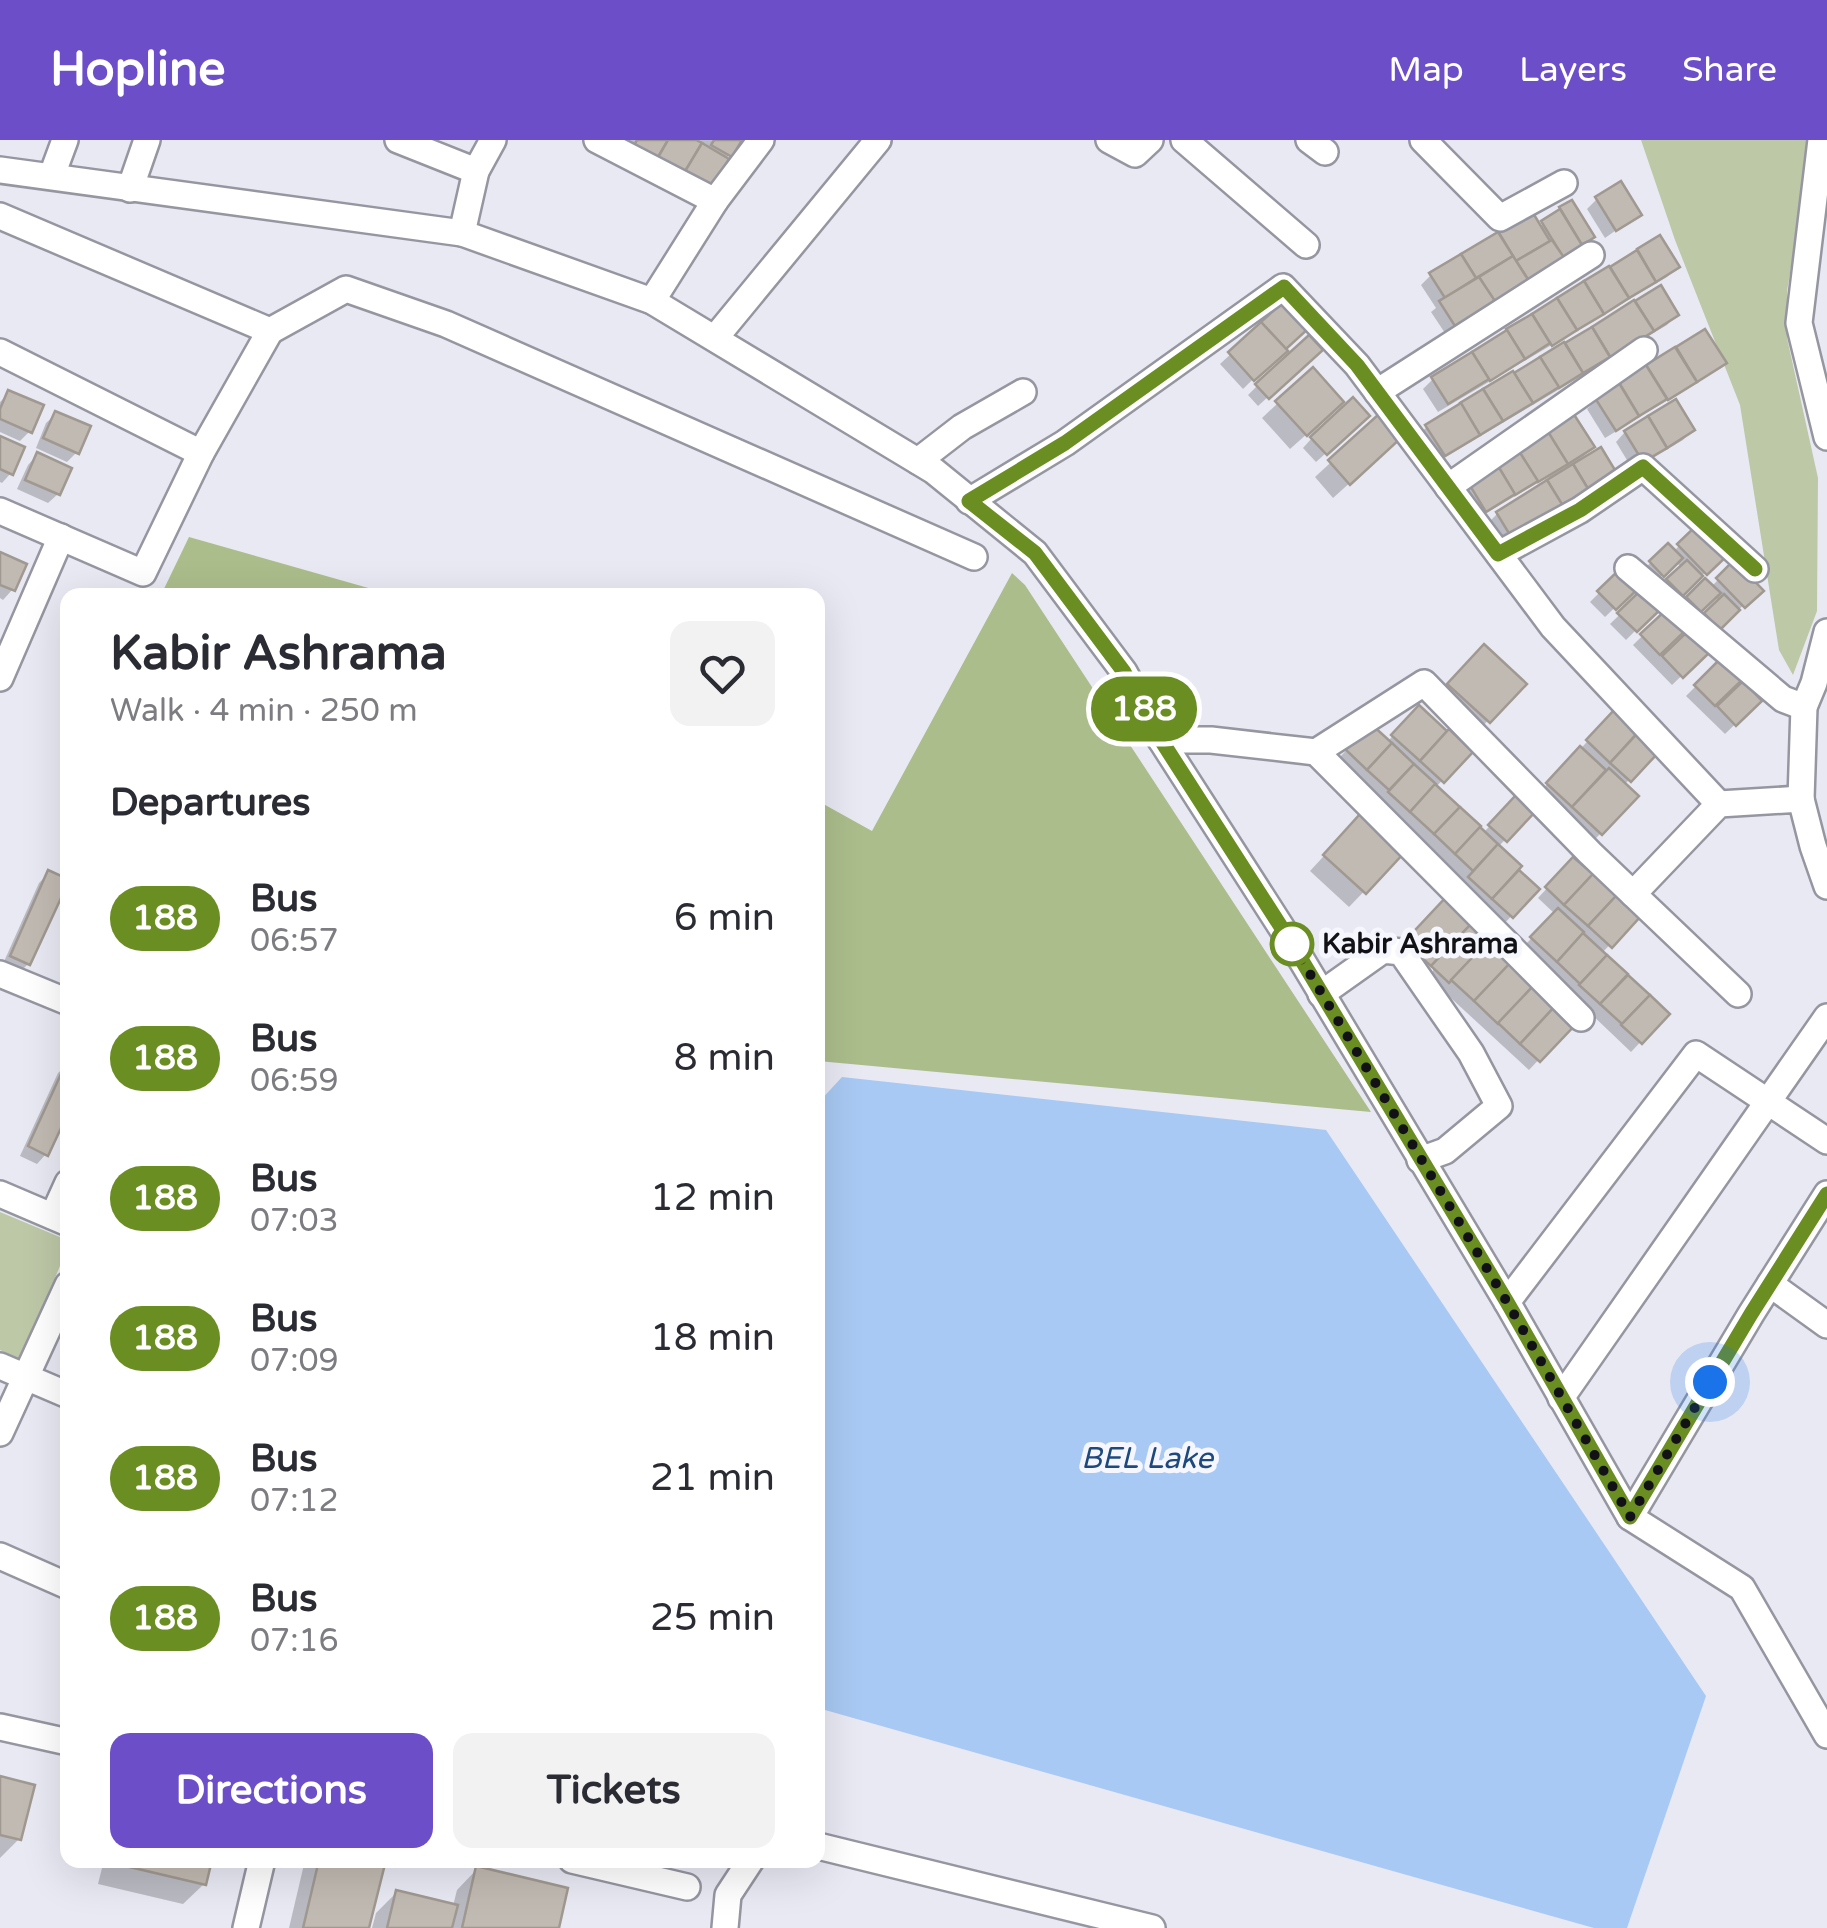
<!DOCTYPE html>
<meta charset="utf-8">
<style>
:root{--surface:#fff;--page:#f2f2f3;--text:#2b2b33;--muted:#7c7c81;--accent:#6c4fc8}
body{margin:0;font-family:"Varela Round",sans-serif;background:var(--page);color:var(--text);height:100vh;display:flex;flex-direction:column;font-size:38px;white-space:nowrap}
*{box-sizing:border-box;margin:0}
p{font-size:32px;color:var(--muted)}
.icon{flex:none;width:55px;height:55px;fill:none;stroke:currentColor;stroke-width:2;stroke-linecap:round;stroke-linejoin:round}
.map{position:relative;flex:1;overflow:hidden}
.details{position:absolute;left:60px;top:448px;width:765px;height:1280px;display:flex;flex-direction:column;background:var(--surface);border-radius:20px;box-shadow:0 10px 40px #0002}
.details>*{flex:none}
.badge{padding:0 20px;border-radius:32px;font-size:35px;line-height:65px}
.you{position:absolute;width:50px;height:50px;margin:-25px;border:8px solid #fff;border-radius:50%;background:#1a73e8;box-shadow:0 0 0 15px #1a73e833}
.map>.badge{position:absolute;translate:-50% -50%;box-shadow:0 0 0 5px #fff}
h2{padding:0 50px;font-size:38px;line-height:90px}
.round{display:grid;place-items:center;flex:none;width:105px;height:105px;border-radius:20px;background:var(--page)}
.overview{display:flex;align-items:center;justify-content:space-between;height:170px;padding:0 50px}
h1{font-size:48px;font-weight:700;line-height:75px}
.action{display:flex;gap:20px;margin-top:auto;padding:20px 50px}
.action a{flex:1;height:115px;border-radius:20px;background:var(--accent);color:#fff;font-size:40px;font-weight:700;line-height:115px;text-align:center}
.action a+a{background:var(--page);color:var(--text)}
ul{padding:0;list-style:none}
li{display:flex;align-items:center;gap:30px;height:140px;padding:0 50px}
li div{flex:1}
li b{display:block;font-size:38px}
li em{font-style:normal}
li .badge{min-width:110px;font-weight:700;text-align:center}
header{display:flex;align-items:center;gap:60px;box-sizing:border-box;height:140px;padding:0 50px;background:var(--accent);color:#fff}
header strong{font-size:48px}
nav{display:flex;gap:55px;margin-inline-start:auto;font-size:35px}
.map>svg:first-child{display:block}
</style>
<header>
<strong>Hopline</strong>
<nav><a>Map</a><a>Layers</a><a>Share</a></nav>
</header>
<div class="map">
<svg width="1827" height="1788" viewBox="0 0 1827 1788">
<rect width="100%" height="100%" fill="#e9e9f4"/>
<g fill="#bdc8a7">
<path d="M1641,0H1812L1787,151V198L1818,338L1817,471L1793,535L1779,510L1740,265L1675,100Z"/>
<path d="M0,1072L67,1100V1109L21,1220L0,1210Z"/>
</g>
<g fill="#acbd8c">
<path d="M189,397L393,455H161Z"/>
<path d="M1012,433L1025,445L1371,972L818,921V661L872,691Z"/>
</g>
<path fill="#a8c9f3" d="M842,937L1326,990L1706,1556L1627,1788H1594L818,1568V963Z"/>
<g fill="#0003">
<path d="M593,0H739L726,19Z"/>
<path d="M1597,59L1639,74L1605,98L1587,69Z"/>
<path d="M1571,63L1592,97L1582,106L1445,193L1431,172L1436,168L1421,145L1431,135L1532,76L1540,86Z"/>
<path d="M1659,99L1676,127L1667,137L1438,272L1423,249L1433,239Z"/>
<path d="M1660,149L1676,175L1667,185L1434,324L1417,296L1427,287Z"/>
<path d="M1284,165L1305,188L1243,249L1220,224Z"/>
<path d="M1705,193L1723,223L1714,232L1605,298L1587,269L1597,260Z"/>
<path d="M1310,219L1258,266L1248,255L1257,246Z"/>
<path d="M1312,231L1326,277L1290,309L1262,278Z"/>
<path d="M9,253L30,291L20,301L0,292V262Z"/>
<path d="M56,274L77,312L67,322L36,308L46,283Z"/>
<path d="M1379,278L1383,313L1333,358L1315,337Z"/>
<path d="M1357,285L1316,322L1303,308L1312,298Z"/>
<path d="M1692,290L1683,300L1633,330L1616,302L1625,292Z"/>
<path d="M0,299L11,333L2,343L0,342Z"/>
<path d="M1592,307L1503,408L1488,383L1497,374L1550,341L1548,337L1476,379L1458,351L1468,341Z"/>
<path d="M37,315L58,354L48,363L17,349L28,325Z"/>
<path d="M1697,388L1724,415L1672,463L1659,450L1682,428L1676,422L1653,444L1641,432L1668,406L1673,412Z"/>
<path d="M0,415L12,450L3,460L0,458Z"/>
<path d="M1734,424L1760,450L1709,497L1696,485L1720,462L1714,456L1690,480L1679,468L1705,441L1711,447Z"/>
<path d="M1621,431L1636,447L1605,477L1590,462Z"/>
<path d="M1643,452L1658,468L1626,500L1610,484Z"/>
<path d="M1666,473L1682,490L1660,516L1663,518L1687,495L1705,513L1672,545L1633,505Z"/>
<path d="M1469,522L1523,544L1473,596L1434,560Z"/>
<path d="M1719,523L1759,561L1725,594L1686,556Z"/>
<path d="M1419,569L1469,612L1435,648L1483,693L1517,658L1532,672L1498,707L1515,730L1536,750L1502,786L1460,748L1465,742L1337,620L1370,586L1387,602Z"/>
<path d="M1616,571L1632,595L1653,615L1624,645L1601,693L1586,708L1538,654Z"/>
<path d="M1346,692L1400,714L1349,767L1310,731Z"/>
<path d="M1573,720L1636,777L1602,813L1667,874L1631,912L1522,808L1555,774L1538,758Z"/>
<path d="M49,733L28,824L18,834L2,826L39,743Z"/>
<path d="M1466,785L1573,883L1529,930L1440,848L1404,805L1433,832V825Z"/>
<path d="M68,924V967L46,1014L37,1024L20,1016L58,933Z"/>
<path d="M0,1639L19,1699L0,1718Z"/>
<path d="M104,1720H209L204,1744L183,1764L98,1744Z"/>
<path d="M305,1720H383L367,1788H289Z"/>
<path d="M477,1729L556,1788H372L376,1773L396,1753L453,1766L457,1750Z"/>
</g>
<g fill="#c1bab2" stroke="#a09991" stroke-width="2.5">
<path d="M637,0H668L657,19L634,6Z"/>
<path d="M668,0H696L702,3L683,35L657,19Z"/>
<path d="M714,0H742L732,17L711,5Z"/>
<path d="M702,3L729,19L711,49L684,33Z"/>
<path d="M1621,41L1642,75L1616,91L1595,57Z"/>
<path d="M1572,60L1595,97L1582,105L1559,67Z"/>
<path d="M1560,69L1582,105L1563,117L1541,81Z"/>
<path d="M1533,73L1550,101L1516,121L1499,93Z"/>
<path d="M1498,92L1513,116L1476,138L1461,114Z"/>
<path d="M1660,95L1680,127L1656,142L1637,109Z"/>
<path d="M1552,100L1565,119L1529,141L1516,121Z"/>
<path d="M1637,110L1656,142L1629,158L1610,127Z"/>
<path d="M1461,114L1476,138L1445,158L1429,133Z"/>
<path d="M1513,116L1529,141L1495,162L1479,137Z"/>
<path d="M1609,126L1629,158L1604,174L1584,141Z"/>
<path d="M1479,137L1495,161L1455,186L1439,161Z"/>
<path d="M1584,141L1604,174L1577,190L1557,158Z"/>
<path d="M1661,145L1679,175L1654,191L1635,161Z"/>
<path d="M1557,158L1577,190L1552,206L1532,174Z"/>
<path d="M1634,160L1654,191L1611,218L1592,187Z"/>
<path d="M1284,161L1309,188L1286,209L1261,182Z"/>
<path d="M1532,174L1550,203L1525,219L1506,189Z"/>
<path d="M1261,182L1288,211L1254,241L1228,212Z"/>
<path d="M1592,187L1610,217L1583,233L1565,203Z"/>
<path d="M1705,189L1727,223L1697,242L1676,207Z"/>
<path d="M1507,190L1525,219L1490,241L1472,212Z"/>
<path d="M1309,195L1323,210L1269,259L1255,244Z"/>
<path d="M1564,202L1583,233L1559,248L1540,217Z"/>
<path d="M1675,207L1697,242L1668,260L1646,225Z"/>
<path d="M1472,212L1489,239L1448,264L1431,237Z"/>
<path d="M1540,217L1559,247L1533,263L1514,233Z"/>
<path d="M1646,225L1667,259L1639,276L1618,241Z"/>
<path d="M1313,227L1344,262L1307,296L1275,261Z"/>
<path d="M1513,231L1533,263L1503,281L1483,249Z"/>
<path d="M1619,243L1639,276L1616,291L1595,258Z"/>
<path d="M1483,249L1503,281L1480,295L1460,263Z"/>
<path d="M8,250L44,265L32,293L0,279V269Z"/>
<path d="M1353,257L1370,276L1327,315L1310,297Z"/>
<path d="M1676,259L1695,290L1667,308L1648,276Z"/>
<path d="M1461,263L1480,295L1445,316L1425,285Z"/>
<path d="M55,271L91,286L79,314L43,298Z"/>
<path d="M1573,273L1595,307L1568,324L1546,290Z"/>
<path d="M1379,274L1401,298L1350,345L1328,320Z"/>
<path d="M1648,276L1667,308L1643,322L1624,291Z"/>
<path d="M1547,290L1568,324L1538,342L1517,308Z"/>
<path d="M0,296L25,307L13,335L0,329Z"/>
<path d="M1601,307L1618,335L1590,352L1573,324Z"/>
<path d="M1517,308L1538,341L1515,355L1495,321Z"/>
<path d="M37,312L72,328L60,355L25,340Z"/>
<path d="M1495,321L1515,354L1486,372L1466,339Z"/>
<path d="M1573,324L1590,352L1564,368L1547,340Z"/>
<path d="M1547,340L1565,369L1513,400L1496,372Z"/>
<path d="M1698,384L1728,415L1707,435L1677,404Z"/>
<path d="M1668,403L1683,418L1664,437L1649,421Z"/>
<path d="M0,412L27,424L15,451L0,445Z"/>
<path d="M1687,420L1703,436L1683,456L1666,439Z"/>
<path d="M1734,420L1764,451L1745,468L1716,438Z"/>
<path d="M1621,428L1640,447L1616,470L1597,451Z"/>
<path d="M1705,438L1721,453L1701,472L1686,457Z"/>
<path d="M1643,448L1662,468L1637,492L1617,473Z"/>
<path d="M1724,454L1740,470L1720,490L1704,473Z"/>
<path d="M1666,470L1686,490L1660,515L1640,494Z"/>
<path d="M1687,492L1709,513L1683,538L1662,516Z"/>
<path d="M1484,504L1527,544L1490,583L1447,544Z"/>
<path d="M1719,520L1741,541L1715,566L1694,545Z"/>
<path d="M1743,541L1762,561L1736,586L1717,566Z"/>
<path d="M1419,565L1447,591L1420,621L1391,595Z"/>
<path d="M1616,568L1640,590L1610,623L1586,600Z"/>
<path d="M1370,583L1392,603L1367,630L1345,609Z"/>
<path d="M1449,589L1473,612L1444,643L1420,621Z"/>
<path d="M1636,595L1657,614L1631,642L1610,623Z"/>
<path d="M1392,603L1414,624L1389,650L1367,630Z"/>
<path d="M1580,606L1606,630L1572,667L1546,643Z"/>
<path d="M1414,624L1436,644L1410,672L1388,652Z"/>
<path d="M1609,628L1639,656L1602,695L1572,667Z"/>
<path d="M1435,644L1460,667L1434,694L1410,672Z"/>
<path d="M1516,655L1535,672L1507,702L1488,685Z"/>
<path d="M1460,667L1481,686L1455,714L1434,694Z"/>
<path d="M1360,674L1403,714L1366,754L1323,715Z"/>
<path d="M1480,687L1498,704L1473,731L1455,714Z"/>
<path d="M1498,704L1522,726L1492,759L1468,737Z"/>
<path d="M1573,717L1593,734L1564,765L1545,747Z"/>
<path d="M48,730L68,739V743L30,825L10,816Z"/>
<path d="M1519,730L1540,749L1513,778L1492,759Z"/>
<path d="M1593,734L1616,756L1588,786L1564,765Z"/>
<path d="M1448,755L1475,780L1431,826L1404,802Z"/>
<path d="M1616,756L1640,777L1612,808L1588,786Z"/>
<path d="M1558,768L1584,792L1557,822L1530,797Z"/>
<path d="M1470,785L1488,801L1449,843L1431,826Z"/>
<path d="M1583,793L1607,815L1580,844L1557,822Z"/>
<path d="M1488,801L1511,823L1474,861L1451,840Z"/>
<path d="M1607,815L1628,834L1600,864L1579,845Z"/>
<path d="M1512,821L1536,843L1498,884L1474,861Z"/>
<path d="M1628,835L1650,855L1622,884L1600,864Z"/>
<path d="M1536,843L1558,863L1520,904L1498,883Z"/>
<path d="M1650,855L1670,874L1642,904L1621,885Z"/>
<path d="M1557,864L1577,883L1540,922L1520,904Z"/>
<path d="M67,921L68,973L48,1016L28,1006Z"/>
<path d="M0,1636L35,1645L21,1700L0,1695Z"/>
<path d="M118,1720H212L206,1745L117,1724Z"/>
<path d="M319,1720H386L369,1788H303Z"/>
<path d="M476,1726L568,1748L559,1788H462Z"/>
<path d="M396,1750L458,1765L452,1788H387Z"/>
</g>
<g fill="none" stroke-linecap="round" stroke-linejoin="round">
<defs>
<g id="minor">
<path d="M398,0L476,31"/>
<path d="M597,0L715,61L761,0"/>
<path d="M1109,0L1135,14L1150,0"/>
<path d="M1184,0L1306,105"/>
<path d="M1309,0L1325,12"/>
<path d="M1423,0L1500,78L1564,43"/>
<path d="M1821,0L1799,183L1827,297"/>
<path d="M0,30L462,93L652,161L934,331L1035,413L1124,532L1161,600L1292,804L1507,1162L1630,1377L1742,1448L1827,1595"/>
<path d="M52,35L65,0"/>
<path d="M130,49L147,0"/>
<path d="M0,76L270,191L201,313L143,433L0,371"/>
<path d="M462,93L476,31L493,0"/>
<path d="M652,161L715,61"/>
<path d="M270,191L346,149L446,184L974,417"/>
<path d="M715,198L878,0"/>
<path d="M0,212L201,313"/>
<path d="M1377,252L1591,115"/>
<path d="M918,321L962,287L1023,252"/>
<path d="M1448,347L1644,210"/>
<path d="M969,361L1065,303L1283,147L1357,225L1553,487L1719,664"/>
<path d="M1499,414L1580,370L1643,327L1755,429"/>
<path d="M1628,428L1783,559L1804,567"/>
<path d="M0,538L61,397"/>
<path d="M1161,600H1211L1316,612L1424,543L1590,713L1738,854"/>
<path d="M1316,612L1581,878"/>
<path d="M1801,659L1804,567L1814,543L1827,492"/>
<path d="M1633,754L1719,664L1801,659L1813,706L1827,746"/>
<path d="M0,834L68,862"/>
<path d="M1321,854L1383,810L1401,812L1471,913L1499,966L1445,1011L1420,1020"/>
<path d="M0,1054L68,1083"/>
<path d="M53,1076L68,1043"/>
<path d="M1770,1144L1827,1185"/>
<path d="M1507,1162L1696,914L1827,1001"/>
<path d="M0,1226L68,1255"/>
<path d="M1561,1258L1827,877"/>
<path d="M0,1293L68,1145"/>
<path d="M1630,1377L1751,1174L1827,1054"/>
<path d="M0,1416L68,1446"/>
<path d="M0,1587L68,1602"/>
<path d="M818,1706L1152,1788"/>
<path d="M572,1720L687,1747"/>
<path d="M246,1788L262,1720"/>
<path d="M725,1788L728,1755L751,1720"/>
</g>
</defs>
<use href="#minor" stroke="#9596a0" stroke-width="30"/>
<use href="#minor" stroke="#fff" stroke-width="25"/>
</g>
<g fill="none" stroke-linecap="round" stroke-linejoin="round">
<defs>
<path id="line" d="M1755,429L1643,327L1580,370L1498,414L1357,225L1284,147L1065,303L969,361L1035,413L1124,532L1161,600L1292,804L1507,1162L1630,1377L1751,1174L1827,1054"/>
</defs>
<use href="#line" stroke="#fff" stroke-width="22"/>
<use href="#line" stroke="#6b8e23" stroke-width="15"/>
<path stroke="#121216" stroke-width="10" stroke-dasharray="0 18" d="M1292,804L1507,1162L1630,1377L1710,1242"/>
</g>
<circle fill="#fff" stroke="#6b8e23" stroke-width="5" cx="1292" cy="804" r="20"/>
<g text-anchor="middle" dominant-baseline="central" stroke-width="10" stroke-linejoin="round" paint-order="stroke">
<g font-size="28" font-weight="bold" fill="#121216" stroke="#f6f7fe" text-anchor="start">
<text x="1322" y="804">Kabir Ashrama</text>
</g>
<g font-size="30" font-style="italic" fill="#1e497c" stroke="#f6f7fe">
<text x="1147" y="1318">BEL Lake</text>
</g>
</g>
</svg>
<div class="you" style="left:1710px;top:1242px"></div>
<b class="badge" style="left:1144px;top:569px;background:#6b8e23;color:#fff">188</b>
<section class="details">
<div class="overview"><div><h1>Kabir Ashrama</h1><p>Walk · 4 min · 250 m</p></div><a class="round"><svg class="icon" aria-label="heart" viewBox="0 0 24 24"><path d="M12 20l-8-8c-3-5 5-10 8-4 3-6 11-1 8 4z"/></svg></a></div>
<h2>Departures</h2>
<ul>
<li><span class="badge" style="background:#6b8e23;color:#fff">188</span><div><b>Bus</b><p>06:57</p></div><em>6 min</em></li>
<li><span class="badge" style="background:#6b8e23;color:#fff">188</span><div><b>Bus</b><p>06:59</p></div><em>8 min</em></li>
<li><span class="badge" style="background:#6b8e23;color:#fff">188</span><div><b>Bus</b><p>07:03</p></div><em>12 min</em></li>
<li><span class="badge" style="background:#6b8e23;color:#fff">188</span><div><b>Bus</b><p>07:09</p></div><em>18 min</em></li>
<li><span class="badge" style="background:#6b8e23;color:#fff">188</span><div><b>Bus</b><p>07:12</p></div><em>21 min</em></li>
<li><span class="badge" style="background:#6b8e23;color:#fff">188</span><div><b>Bus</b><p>07:16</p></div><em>25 min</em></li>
</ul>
<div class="action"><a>Directions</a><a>Tickets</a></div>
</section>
</div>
